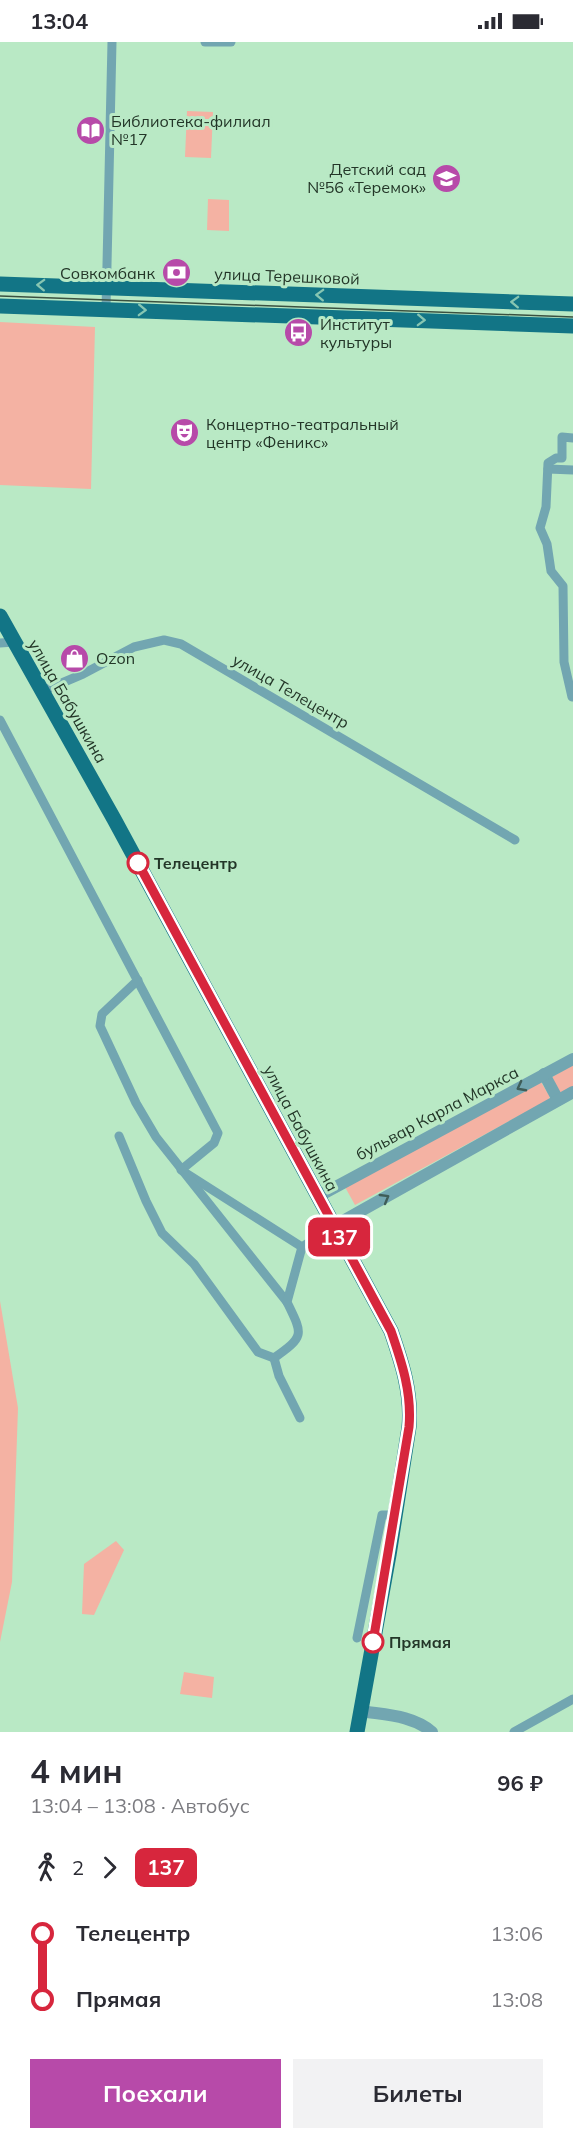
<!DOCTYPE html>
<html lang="ru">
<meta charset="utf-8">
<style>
:root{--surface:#fff;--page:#f2f2f3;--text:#2b2b33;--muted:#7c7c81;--accent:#b74aa9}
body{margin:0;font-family:Mulish,sans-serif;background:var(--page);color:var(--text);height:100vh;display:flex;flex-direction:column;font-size:22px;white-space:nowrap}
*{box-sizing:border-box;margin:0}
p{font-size:20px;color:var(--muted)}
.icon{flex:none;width:33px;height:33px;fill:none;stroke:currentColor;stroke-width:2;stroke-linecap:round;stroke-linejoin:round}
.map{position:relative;height:1690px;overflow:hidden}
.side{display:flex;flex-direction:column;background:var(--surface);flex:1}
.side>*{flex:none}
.badge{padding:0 12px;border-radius:9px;font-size:21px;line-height:39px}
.map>.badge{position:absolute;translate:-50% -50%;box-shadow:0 0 0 3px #fff}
.legs{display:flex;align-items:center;gap:9px;height:66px;padding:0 30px;font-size:20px}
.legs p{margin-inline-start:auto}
.head{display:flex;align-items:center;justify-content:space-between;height:102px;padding:0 30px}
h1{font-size:33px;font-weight:700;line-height:45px}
.cta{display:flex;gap:12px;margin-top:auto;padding:12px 30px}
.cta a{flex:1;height:69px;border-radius:0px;background:var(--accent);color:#fff;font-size:24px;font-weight:700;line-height:69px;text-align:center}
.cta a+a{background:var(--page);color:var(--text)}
ul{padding:0 30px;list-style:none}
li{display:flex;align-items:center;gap:21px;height:66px;font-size:22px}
li i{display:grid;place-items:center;width:9px;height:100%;margin:0 8px;background:currentColor}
li i::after{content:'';width:15px;height:15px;margin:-8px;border:4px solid;border-radius:50%;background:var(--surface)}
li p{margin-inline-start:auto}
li:first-child i{background:linear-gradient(#0000 50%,currentColor 0)}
li:last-child i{background:linear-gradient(currentColor 50%,#0000 0)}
.status{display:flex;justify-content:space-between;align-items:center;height:42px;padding:0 30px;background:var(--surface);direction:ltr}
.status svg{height:16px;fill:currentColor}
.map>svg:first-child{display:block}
</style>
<div class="status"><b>13:04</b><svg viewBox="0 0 49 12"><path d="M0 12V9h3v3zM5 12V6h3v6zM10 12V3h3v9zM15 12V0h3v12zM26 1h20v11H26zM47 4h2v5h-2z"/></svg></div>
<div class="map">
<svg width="573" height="1690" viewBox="0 0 573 1690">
<rect width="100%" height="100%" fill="#b9e9c5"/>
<g fill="#f4b2a3">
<path d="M187,69L213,70L211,116L185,115Z"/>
<path d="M208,157L229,158V189L207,188Z"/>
<path d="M0,280L95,285L91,447L0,443Z"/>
<path d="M573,1023V1046L563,1051L559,1050L552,1035Z"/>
<path d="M541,1040L550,1055L548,1058L355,1163L345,1145Z"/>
<path d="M0,1259L18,1366L12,1540L0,1600Z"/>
<path d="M116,1499L124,1508L94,1573L82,1572L84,1522Z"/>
<path d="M184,1630L214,1635L212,1656L180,1652Z"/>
</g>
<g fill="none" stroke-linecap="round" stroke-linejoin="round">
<g stroke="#72a6b1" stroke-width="9">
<path d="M205,0H231"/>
<path d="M106,267L112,0"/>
<path d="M548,427L573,428"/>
<path d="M0,601L14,600"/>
<path d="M43,649L83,632L134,605L164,598L181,602L515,798"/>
<path d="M572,655L564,620L563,544L551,529L547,502L540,486L546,465L548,421L556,416H562V395L573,396"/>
<path d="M0,678L218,1091L214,1101L181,1128L302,1205"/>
<path d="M138,938L102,972L100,984L136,1061L156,1095L287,1260"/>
<path d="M119,1094L146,1159L162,1191L194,1222L258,1310L274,1316C305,1294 303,1293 287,1260L302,1205L334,1184"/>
<path d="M274,1316L279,1334L300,1376"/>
<path d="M357,1596L382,1473H395"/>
<path d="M514,1690L573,1657"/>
</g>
<g stroke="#72a6b1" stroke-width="12">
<path d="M544,1032L558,1058"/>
<path d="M317,1155L573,1017"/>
<path d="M334,1184L573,1050"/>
<path d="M361,1669C385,1673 412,1673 432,1690"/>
</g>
<g stroke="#127586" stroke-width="15">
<path d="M0,242L573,262"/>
<path d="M0,264L573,284"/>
<path d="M0,574L114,777L391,1289C402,1321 412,1351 409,1385L389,1513L357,1690"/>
</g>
<path stroke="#3a5140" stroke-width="1.5" d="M0,254L573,275"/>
</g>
<defs><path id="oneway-chevron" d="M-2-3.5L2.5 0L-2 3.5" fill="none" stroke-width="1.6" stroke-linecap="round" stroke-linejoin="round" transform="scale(1.5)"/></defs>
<g stroke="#87c6b2">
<use href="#oneway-chevron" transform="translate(41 243) rotate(-178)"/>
<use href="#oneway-chevron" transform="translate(320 253) rotate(-178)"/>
<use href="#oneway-chevron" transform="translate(515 260) rotate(-178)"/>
<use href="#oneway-chevron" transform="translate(142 268) rotate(2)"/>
<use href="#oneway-chevron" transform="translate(421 278) rotate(2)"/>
</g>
<g stroke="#3f5d58">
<use href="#oneway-chevron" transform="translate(521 1045) rotate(152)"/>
<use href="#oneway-chevron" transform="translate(385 1156) rotate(-30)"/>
</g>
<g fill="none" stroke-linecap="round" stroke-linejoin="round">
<defs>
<path id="line-1" d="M138,821L391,1289C402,1321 412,1351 409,1385L373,1600"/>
</defs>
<use href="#line-1" stroke="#fff" stroke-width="14"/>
<use href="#line-1" stroke="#d7263d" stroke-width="9"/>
</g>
<defs>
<symbol id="library-disc" viewBox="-11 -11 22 22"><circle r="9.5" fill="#b74aa9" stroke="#b9e9c5"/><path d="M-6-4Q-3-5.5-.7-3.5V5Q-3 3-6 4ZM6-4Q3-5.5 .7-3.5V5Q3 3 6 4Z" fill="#fff"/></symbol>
<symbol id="school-disc" viewBox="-11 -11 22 22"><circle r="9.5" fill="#b74aa9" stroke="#b9e9c5"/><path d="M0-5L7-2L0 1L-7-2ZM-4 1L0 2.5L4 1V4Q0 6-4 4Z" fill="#fff"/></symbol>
<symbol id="bank-disc" viewBox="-11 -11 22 22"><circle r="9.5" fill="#b74aa9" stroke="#b9e9c5"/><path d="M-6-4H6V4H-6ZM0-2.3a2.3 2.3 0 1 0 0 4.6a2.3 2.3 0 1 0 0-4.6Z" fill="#fff"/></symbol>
<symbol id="bus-disc" viewBox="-11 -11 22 22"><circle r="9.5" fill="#b74aa9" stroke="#b9e9c5"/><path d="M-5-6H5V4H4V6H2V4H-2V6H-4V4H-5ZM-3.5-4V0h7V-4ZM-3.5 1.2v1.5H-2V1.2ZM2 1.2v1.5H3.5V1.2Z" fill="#fff"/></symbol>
<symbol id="theatre-disc" viewBox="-11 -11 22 22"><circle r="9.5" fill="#b74aa9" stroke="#b9e9c5"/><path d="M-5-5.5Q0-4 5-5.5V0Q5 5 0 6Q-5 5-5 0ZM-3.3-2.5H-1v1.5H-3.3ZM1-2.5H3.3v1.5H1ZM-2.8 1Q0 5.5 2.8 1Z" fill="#fff"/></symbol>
<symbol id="shop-disc" viewBox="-11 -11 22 22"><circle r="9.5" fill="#b74aa9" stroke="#b9e9c5"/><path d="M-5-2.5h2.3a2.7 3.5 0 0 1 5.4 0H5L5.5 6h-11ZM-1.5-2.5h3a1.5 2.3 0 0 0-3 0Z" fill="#fff"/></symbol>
</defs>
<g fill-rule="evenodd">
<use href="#library-disc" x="74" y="72" width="33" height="33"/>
<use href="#school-disc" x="430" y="120" width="33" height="33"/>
<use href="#bank-disc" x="160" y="214" width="33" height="33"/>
<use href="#bus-disc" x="282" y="274" width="33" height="33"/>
<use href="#theatre-disc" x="168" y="374" width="33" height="33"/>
<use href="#shop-disc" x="58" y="600" width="33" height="33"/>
</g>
<g fill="#fff" stroke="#d7263d" stroke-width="3">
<circle cx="138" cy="821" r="10"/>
<circle cx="373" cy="1600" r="10"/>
</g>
<g text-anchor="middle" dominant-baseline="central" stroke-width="6" stroke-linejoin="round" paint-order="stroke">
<g font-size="16" fill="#233628" stroke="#b9e9c5" text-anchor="start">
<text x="111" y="79">Библиотека-филиал<tspan x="111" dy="18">№17</tspan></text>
<text x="426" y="127" text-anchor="end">Детский сад<tspan x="426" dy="18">№56 «Теремок»</tspan></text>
<text x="155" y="231" text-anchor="end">Совкомбанк</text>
<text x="320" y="282">Институт<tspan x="320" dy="18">культуры</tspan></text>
<text x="206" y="382">Концертно-театральный<tspan x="206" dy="18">центр «Феникс»</tspan></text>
<text x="96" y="616">Ozon</text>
</g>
<g font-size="16" fill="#233628" stroke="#b9e9c5">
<text transform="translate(287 234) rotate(2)">улица Терешковой</text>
<text transform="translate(291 649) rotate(30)">улица Телецентр</text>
<text transform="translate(68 659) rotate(60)">улица Бабушкина</text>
<text transform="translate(437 1071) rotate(-28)">бульвар Карла Маркса</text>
<text transform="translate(301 1086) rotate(62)">улица Бабушкина</text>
</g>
<g font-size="16" font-weight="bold" fill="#233628" stroke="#b9e9c5" text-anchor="start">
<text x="154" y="821">Телецентр</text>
<text x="389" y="1600">Прямая</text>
</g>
</g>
</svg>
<b class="badge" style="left:339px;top:1195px;background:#d7263d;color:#fff">137</b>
</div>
<section class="side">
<div class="head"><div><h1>4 мин</h1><p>13:04 – 13:08 · Автобус</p></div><b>96 ₽</b></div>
<div class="legs"><svg class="icon" aria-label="walk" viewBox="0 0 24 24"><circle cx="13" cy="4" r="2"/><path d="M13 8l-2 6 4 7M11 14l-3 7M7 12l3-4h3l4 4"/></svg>2<svg class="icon" aria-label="forward" viewBox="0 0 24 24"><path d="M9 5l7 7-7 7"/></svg><b class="badge" style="background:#d7263d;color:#fff">137</b></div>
<ul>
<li><i style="color:#d7263d"></i><b>Телецентр</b><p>13:06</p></li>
<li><i style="color:#d7263d"></i><b>Прямая</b><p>13:08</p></li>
</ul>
<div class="cta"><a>Поехали</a><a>Билеты</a></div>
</section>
